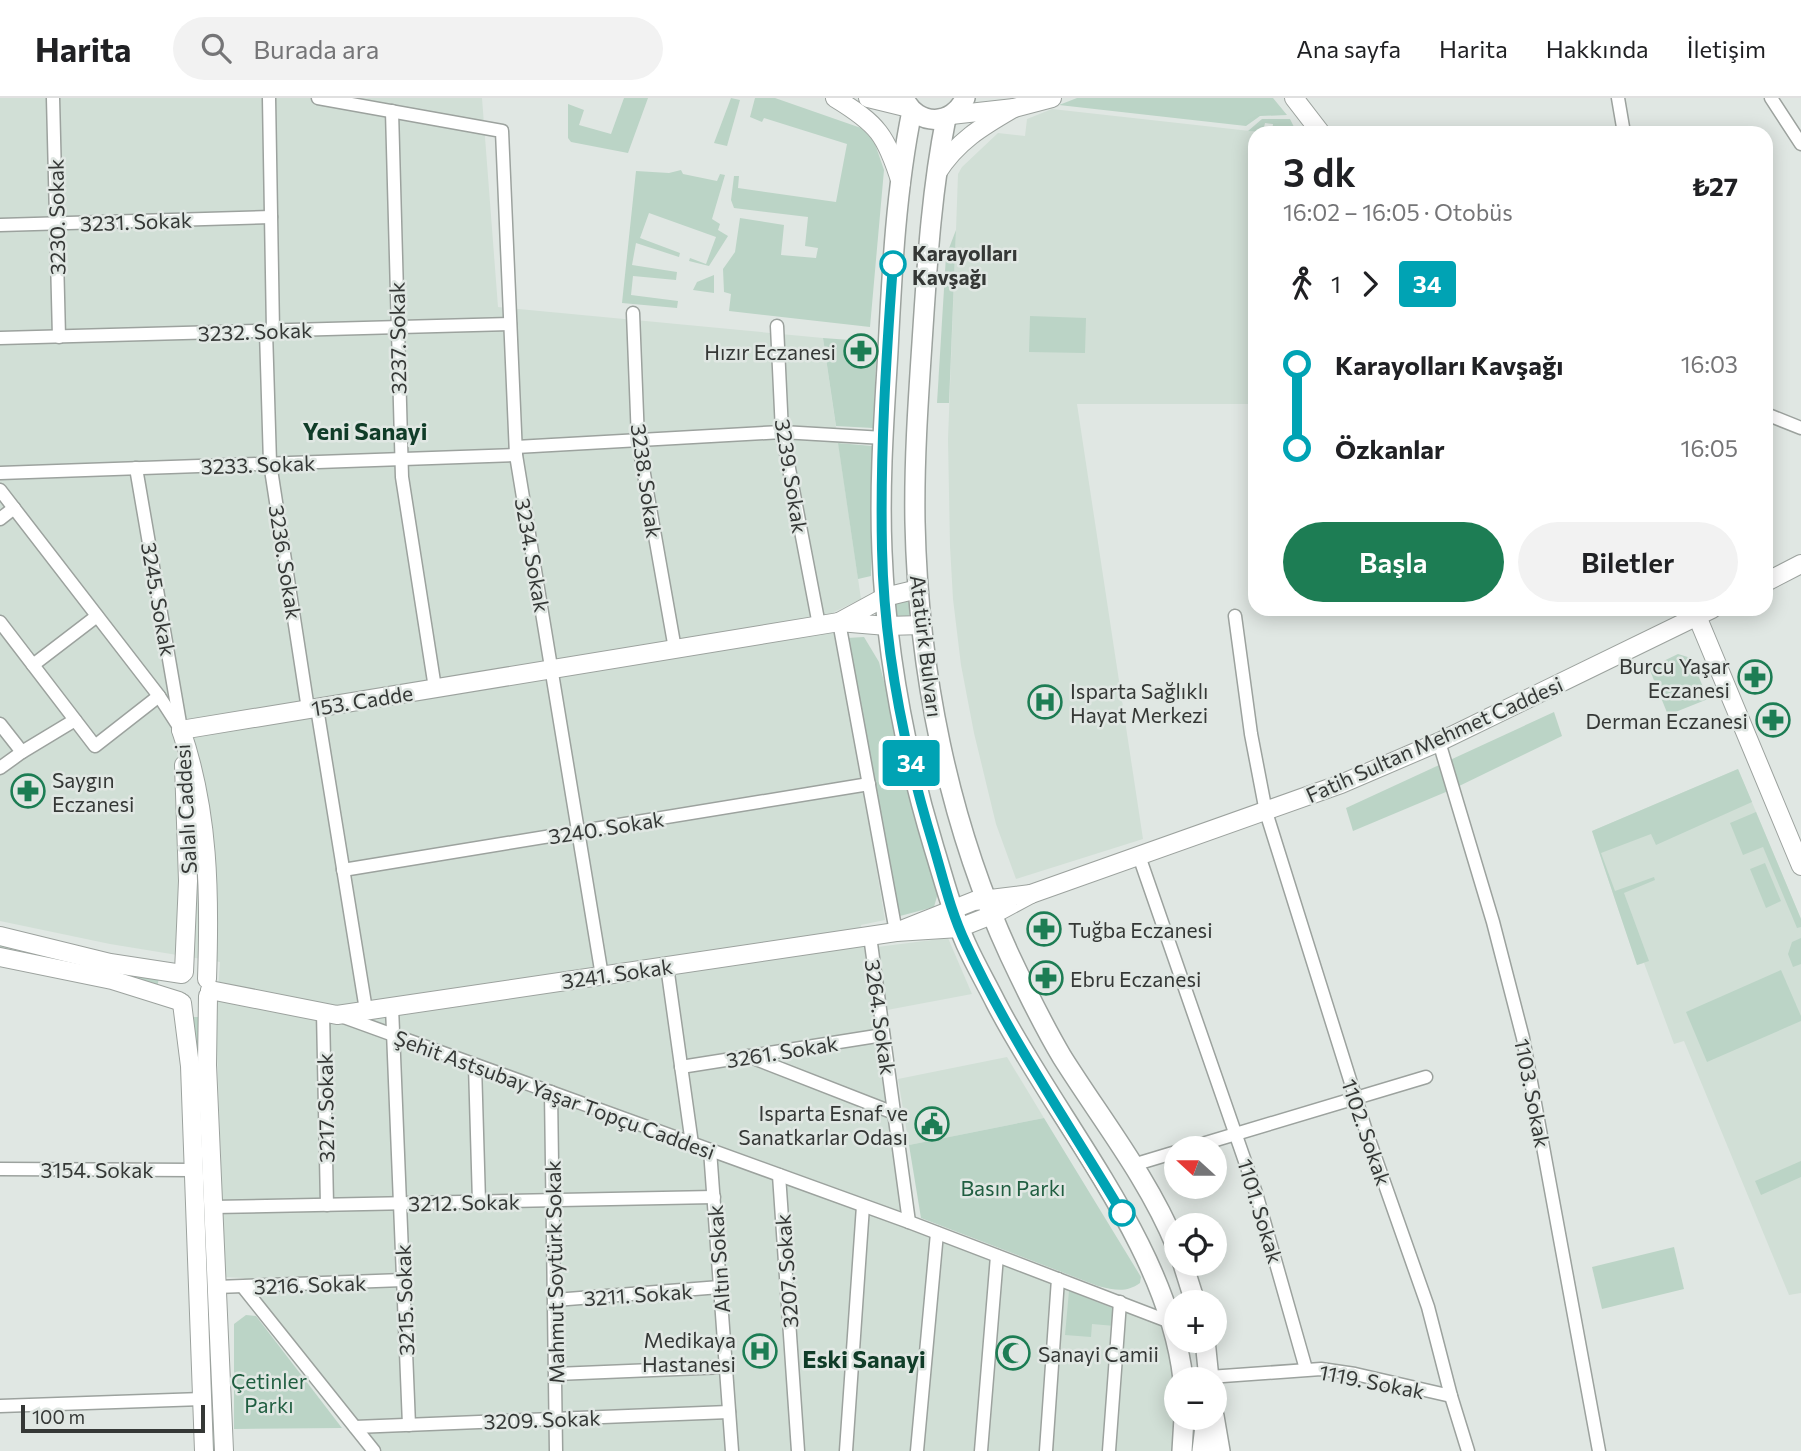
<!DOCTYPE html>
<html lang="tr">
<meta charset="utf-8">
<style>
:root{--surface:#fff;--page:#f2f2f2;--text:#202124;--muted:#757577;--line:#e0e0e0;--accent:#1d7d54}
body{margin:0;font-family:Commissioner,sans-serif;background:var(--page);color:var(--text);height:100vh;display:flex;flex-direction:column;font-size:26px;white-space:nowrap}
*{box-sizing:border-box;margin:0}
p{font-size:23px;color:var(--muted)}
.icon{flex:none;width:38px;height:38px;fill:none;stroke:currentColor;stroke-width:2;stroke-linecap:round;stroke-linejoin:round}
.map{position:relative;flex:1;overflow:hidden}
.drawer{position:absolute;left:1248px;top:28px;width:525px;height:490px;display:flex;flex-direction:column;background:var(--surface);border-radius:21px;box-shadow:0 4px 18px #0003}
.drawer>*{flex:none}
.badge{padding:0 14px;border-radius:5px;font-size:24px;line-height:46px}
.needle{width:46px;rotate:291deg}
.controls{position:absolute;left:1164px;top:1038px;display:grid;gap:14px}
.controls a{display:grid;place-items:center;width:63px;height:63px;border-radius:50%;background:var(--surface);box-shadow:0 4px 18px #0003;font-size:35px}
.scale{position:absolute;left:21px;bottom:18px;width:184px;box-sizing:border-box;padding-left:7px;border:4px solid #353836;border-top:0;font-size:19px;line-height:24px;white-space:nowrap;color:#353836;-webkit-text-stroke:5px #e0e7e3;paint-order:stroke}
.map>.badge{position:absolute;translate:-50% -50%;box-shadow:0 0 0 4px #fff}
.legs{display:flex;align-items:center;gap:10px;height:77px;padding:0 35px;font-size:23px}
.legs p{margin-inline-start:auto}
.head{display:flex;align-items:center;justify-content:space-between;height:119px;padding:0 35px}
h1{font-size:38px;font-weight:600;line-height:52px}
.button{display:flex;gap:14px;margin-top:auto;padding:14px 35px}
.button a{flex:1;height:80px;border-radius:42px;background:var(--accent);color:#fff;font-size:28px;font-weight:600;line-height:80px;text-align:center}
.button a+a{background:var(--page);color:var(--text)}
ul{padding:0 35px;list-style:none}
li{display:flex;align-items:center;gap:24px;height:84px;font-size:26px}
li i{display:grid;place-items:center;width:10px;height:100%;margin:0 9px;background:currentColor}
li i::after{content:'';width:18px;height:18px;margin:-9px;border:5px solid;border-radius:50%;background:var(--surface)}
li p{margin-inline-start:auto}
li:first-child i{background:linear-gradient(#0000 50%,currentColor 0)}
li:last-child i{background:linear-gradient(currentColor 50%,#0000 0)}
header{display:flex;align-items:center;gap:42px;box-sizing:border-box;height:98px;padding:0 35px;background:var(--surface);border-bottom:2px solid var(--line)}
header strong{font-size:33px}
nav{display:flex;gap:38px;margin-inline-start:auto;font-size:24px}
.search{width:490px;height:63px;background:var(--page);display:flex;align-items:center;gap:18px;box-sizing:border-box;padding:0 24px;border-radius:38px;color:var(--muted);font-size:26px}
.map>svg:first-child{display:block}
</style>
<header>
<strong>Harita</strong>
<div class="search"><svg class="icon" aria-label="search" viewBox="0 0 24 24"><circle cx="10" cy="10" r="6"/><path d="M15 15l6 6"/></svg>Burada ara</div>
<nav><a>Ana sayfa</a><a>Harita</a><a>Hakkında</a><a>İletişim</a></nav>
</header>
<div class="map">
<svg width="1801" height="1353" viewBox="0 0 1801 1353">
<rect width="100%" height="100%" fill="#e0e7e3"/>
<g fill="#d1dfd6">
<path d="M0,0H482L498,209L823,240L861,501L834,514L885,822L861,827L903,1127L1164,1229L1175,1281L1172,1353H380L244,1180L225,1179L216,924L220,864L110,846L0,823Z"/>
<path d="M1052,11L1268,35H1255V306H1077L1143,741L1016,781L996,726L974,635L961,567L953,501L950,448L948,341L956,132L958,76L962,69L998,35L1025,38L1027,21Z"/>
<path d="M1738,671L1801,821V1195L1789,1197L1684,943L1674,946L1644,865L1637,867L1592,733Z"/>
<path d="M948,840L972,896L887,912L877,849Z"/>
<path d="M1007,959L1044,1020L909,1047L898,981Z"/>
</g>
<g fill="#bbd4c6">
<path d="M624,0H648L628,55L571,44L568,40V6L584,12L579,27L611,36Z"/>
<path d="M731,0L740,2L727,48L714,45Z"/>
<path d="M755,0H775L861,30L874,43L884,72L870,229L729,213L731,196L724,194L723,171L735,154L740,120L784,127L781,157L816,160L818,150L805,148L808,119L734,110L731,102L734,78H739L738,90L836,104L847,46L764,20L762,24L750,19Z"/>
<path d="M1077,0H1273L1287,17L1260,18L1246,28L1059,7Z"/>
<path d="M1262,21H1290L1294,29L1286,33L1272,32L1273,26L1265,25L1263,34L1248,33Z"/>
<path d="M681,72L683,76L717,83L720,76L725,77L712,121L720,126L718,132L728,138L709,168L689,163L690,160L706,166L716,139L649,115L640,140L680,155L679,159L636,145L632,167L677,174L676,182L633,178L631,197L678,203L677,210L622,205L636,73L669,75Z"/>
<path d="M956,132L949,305H937L946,158Z"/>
<path d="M714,177V195L693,192L697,184Z"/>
<path d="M1030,218L1086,220L1085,255L1029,254Z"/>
<path d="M823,240L877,244L873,330L836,328Z"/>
<path d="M838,345L872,348L871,478L858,481Z"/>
<circle cx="903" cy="511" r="9"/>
<path d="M864,539L879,564L938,795L934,809L900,818L847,540Z"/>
<path d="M1678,556L1691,560L1708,601L1668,617L1649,570Z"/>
<path d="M1554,614L1562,638L1453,691L1353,733L1346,710Z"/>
<path d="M1738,671L1752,704L1656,747L1651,736L1601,755L1615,793L1654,779L1655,782L1624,795L1649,863L1637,867L1592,733Z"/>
<path d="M1756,714L1801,821V829L1797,830L1763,749L1743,757L1730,725Z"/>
<path d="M1765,765L1781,803L1766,810L1750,771Z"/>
<path d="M1801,840V866L1793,869L1788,856L1792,844Z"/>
<path d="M0,844L159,880L157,890L0,853Z"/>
<path d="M1781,872L1801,918V923L1707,964L1686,914Z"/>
<path d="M191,919H200L217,1353H211Z"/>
<path d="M1044,1020L1141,1179L1140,1185C1126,1195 1115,1192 1098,1188L921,1120L909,1047Z"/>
<path d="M1801,1063V1079L1761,1097L1755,1083Z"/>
<path d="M1674,1149L1684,1191L1602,1211L1592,1169Z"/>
<path d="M1069,1193L1117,1212L1115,1228L1092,1226L1091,1239L1065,1237Z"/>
<path d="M246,1217L256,1218L342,1330L234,1331V1226Z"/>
</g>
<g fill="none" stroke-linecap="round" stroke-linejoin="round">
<defs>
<g id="street">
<path d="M53,0L59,239"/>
<path d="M269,0L273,233"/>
<path d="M318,0L502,33L516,357L602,878"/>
<path d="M1618,0L1624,35"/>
<path d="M1771,0L1801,46"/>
<path d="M392,13L402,379L435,590"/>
<path d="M0,127L271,119"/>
<path d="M633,215L638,342L675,551"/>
<path d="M777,228L782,334L819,527"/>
<path d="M266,233L270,365L308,611"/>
<path d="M0,240L510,226"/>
<path d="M1766,316L1801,330"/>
<path d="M516,349L782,334L884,340"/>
<path d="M136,370L180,625"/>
<path d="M0,375L516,357"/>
<path d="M0,392L159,598L181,632"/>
<path d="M0,421L14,410"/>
<path d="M1235,518L1251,636L1266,714L1366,1033L1428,1209L1451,1298L1468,1353"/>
<path d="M0,524L95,648L159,598"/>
<path d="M839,524L896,834"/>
<path d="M33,567L97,518"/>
<path d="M317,610L366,912"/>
<path d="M0,626L22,654"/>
<path d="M1439,644L1493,824L1523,940L1599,1353"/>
<path d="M0,670L22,654L75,622"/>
<path d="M1139,758L1256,1095L1306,1271"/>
<path d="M343,772L869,686"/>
<path d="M870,838L909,1124"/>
<path d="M667,868L692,1046"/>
<path d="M392,909L409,1327"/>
<path d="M323,914L327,1107"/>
<path d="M341,918L909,1124L1170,1224"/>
<path d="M748,958L894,1015"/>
<path d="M475,967L479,1104"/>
<path d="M681,969L883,937"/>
<path d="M551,994L556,1353"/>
<path d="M1189,1050L1426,979"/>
<path d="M710,1052L732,1353"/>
<path d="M1133,1067L1176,1054"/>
<path d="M0,1071L194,1072"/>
<path d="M779,1077L798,1353"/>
<path d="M213,1109L714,1099"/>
<path d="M217,1189L403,1182"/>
<path d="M243,1189L374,1353"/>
<path d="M555,1202L720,1189"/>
<path d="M556,1276L726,1269"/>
<path d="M1209,1279L1321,1271L1355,1276L1451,1298"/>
<path d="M0,1308L202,1301"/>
<path d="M355,1329L729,1314"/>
<path d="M846,1353L863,1108"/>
<path d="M917,1353L937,1135"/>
<path d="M981,1353L997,1158"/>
<path d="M1046,1353L1058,1181"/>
<path d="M1109,1353L1120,1204"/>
</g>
<g id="secondary">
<path d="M835,0C878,26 886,37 901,85"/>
<path d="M868,0L909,10"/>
<path d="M1294,0L1321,35"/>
<path d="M951,17L1014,10L1052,0"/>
<path d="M937,75C957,43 983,28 1014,10"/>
<path d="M1766,484L1801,466"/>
<path d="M918,491L885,499L839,524L887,528L922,527"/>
<path d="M1694,511L1801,768"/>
<path d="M181,632L839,524"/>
<path d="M181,632C209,713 210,796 207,881"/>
<path d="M1031,796L1341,686L1439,644L1712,511"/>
<path d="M1031,796L992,817L959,830L896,834L974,803Z"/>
<path d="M0,838L110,865L182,876"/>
<path d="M0,859L112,882L179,903"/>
<path d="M184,874L188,783L184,667"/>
<path d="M210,892L337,917L896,834"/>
<path d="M208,898L207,967L224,1353"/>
<path d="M182,905L190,968L204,1353"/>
</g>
<g id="primary">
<path d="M904,0C917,29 953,28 965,0"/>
<path d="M912,13C896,91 892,173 888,253C884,319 879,387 882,454C886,554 905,654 934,750C944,782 952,815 966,846C975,866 986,885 996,905C1057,1023 1168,1148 1183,1281"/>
<path d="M946,20C931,95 927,169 922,245C918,305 914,364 915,424C918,572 948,724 1010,858C1026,892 1043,927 1062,959C1101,1021 1148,1080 1176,1148"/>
<path d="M1183,1166L1195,1204"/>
<path d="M1205,1242L1209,1281"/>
<path d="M1214,1318L1220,1353"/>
<path d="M1182,1353L1184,1320"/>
<path d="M1202,1353L1206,1320"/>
</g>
</defs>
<use href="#street" stroke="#9ca29e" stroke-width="15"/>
<use href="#secondary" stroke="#9ca29e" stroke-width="20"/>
<use href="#primary" stroke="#9ca29e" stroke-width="22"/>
<use href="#street" stroke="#fff" stroke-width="12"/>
<use href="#secondary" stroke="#fff" stroke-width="18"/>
<use href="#primary" stroke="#fff" stroke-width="19"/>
</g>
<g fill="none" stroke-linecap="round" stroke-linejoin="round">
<defs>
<path id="line-1" d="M893,166C886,260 880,356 882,451C884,550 904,651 933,746C943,780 951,815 966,846C1010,941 1069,1026 1122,1115"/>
</defs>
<use href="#line-1" stroke="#fff" stroke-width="16"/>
<use href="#line-1" stroke="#00a3b4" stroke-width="10"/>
</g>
<defs>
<symbol id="pharmacy-ring" viewBox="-11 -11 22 22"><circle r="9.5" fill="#e0e7e3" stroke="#1d7d54" stroke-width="1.5"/><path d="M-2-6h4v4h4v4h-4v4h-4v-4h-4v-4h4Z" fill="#1d7d54"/></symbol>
<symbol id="hospital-ring" viewBox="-11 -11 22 22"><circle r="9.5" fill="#e0e7e3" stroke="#1d7d54" stroke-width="1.5"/><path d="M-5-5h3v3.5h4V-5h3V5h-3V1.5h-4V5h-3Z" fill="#1d7d54"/></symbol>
<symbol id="civic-ring" viewBox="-11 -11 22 22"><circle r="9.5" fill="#e0e7e3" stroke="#1d7d54" stroke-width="1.5"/><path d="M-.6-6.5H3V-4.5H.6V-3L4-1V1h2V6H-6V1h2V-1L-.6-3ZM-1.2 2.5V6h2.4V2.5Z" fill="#1d7d54"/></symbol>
<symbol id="mosque-ring" viewBox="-11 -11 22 22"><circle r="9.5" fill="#e0e7e3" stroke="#1d7d54" stroke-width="1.5"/><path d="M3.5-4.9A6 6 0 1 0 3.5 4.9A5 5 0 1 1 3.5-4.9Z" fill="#1d7d54"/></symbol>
</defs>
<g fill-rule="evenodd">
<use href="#pharmacy-ring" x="842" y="234" width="38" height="38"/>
<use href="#pharmacy-ring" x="1736" y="560" width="38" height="38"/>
<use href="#hospital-ring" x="1026" y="585" width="38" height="38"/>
<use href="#pharmacy-ring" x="1754" y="603" width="38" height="38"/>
<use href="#pharmacy-ring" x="9" y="674" width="38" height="38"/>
<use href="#pharmacy-ring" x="1025" y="812" width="38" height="38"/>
<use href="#pharmacy-ring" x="1027" y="861" width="38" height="38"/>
<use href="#civic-ring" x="913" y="1007" width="38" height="38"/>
<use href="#hospital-ring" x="741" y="1234" width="38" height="38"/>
<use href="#mosque-ring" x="994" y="1236" width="38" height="38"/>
</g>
<g fill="#fff" stroke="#00a3b4" stroke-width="3.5">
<circle cx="893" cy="166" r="12"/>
<circle cx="1122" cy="1115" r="12"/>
</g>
<g text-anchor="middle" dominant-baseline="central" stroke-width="5" stroke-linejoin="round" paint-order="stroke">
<g font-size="21" fill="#353836" stroke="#e0e7e3">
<text transform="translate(56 119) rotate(-91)">3230. Sokak</text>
<text transform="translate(136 123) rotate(-2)">3231. Sokak</text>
<text transform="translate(255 233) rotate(-2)">3232. Sokak</text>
<text transform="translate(397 240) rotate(-91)">3237. Sokak</text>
<text transform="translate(258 366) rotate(-2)">3233. Sokak</text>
<text transform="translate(792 378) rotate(81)">3239. Sokak</text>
<text transform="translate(647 383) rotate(82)">3238. Sokak</text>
<text transform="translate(533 457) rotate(80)">3234. Sokak</text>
<text transform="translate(286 464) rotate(81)">3236. Sokak</text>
<text transform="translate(159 501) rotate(80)">3245. Sokak</text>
<text transform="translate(927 548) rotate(83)">Atatürk Bulvarı</text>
<text transform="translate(362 602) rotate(-9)">153. Cadde</text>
<text transform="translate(1434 641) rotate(-24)">Fatih Sultan Mehmet Caddesi</text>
<text transform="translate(185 711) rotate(-93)">Salalı Caddesi</text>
<text transform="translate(606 729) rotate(-9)">3240. Sokak</text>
<text transform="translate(617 875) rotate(-8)">3241. Sokak</text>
<text transform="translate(881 919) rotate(82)">3264. Sokak</text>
<text transform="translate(782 953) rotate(-9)">3261. Sokak</text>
<text transform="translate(1533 995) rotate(79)">1103. Sokak</text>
<text transform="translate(555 996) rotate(20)">Şehit Astsubay Yaşar Topçu Caddesi</text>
<text transform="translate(325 1010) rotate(-91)">3217. Sokak</text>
<text transform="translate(1367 1034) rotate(71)">1102. Sokak</text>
<text x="97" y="1071">3154. Sokak</text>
<text transform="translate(464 1104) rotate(-1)">3212. Sokak</text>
<text transform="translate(1261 1113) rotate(73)">1101. Sokak</text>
<text transform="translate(718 1161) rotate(-94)">Altın Sokak</text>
<text transform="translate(786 1173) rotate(-94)">3207. Sokak</text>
<text transform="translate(554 1174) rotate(-91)">Mahmut Soytürk Sokak</text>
<text transform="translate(310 1186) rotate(-2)">3216. Sokak</text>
<text transform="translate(638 1196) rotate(-4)">3211. Sokak</text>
<text transform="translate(404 1202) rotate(-92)">3215. Sokak</text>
<text transform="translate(1372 1283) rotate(11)">1119. Sokak</text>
<text transform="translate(542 1321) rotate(-2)">3209. Sokak</text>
</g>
<g font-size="21" font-weight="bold" fill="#353836" stroke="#e0e7e3" text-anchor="start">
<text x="912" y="154">Karayolları<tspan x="912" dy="24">Kavşağı</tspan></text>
</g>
<g font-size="21" fill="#353836" stroke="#e0e7e3" text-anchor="end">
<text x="836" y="253">Hızır Eczanesi</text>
<text x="1730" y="567">Burcu Yaşar<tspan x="1730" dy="24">Eczanesi</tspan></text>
<text x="1070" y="592" text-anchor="start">Isparta Sağlıklı<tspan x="1070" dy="24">Hayat Merkezi</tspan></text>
<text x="1748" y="622">Derman Eczanesi</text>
<text x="52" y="681" text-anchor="start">Saygın<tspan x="52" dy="24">Eczanesi</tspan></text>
<text x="1068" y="831" text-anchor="start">Tuğba Eczanesi</text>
<text x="1070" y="880" text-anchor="start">Ebru Eczanesi</text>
<text x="908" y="1014">Isparta Esnaf ve<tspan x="908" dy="24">Sanatkarlar Odası</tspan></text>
<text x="736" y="1241">Medikaya<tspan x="736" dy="24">Hastanesi</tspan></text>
<text x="1038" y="1255" text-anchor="start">Sanayi Camii</text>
</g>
<g font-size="21" fill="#205e41" stroke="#e0e7e3">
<text x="1013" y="1089">Basın Parkı</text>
<text x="269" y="1282">Çetinler<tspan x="269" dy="24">Parkı</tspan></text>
</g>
<g font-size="24" font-weight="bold" fill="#103c28" stroke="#e0e7e3">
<text x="365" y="332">Yeni Sanayi</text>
<text x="864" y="1260">Eski Sanayi</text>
</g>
</g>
</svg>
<div class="controls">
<a><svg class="needle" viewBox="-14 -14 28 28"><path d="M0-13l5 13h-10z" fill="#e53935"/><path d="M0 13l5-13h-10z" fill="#757577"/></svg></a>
<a><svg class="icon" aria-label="locate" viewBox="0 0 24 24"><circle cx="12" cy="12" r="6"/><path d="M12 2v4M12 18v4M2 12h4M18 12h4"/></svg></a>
<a>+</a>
<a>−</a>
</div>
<div class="scale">100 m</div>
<b class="badge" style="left:911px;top:665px;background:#00a3b4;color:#fff">34</b>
<section class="drawer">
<div class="head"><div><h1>3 dk</h1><p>16:02 – 16:05 · Otobüs</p></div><b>₺27</b></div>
<div class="legs"><svg class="icon" aria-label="walk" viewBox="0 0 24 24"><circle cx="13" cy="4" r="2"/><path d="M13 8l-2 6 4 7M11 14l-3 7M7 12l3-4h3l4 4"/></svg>1<svg class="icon" aria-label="forward" viewBox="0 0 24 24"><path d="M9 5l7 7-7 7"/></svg><b class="badge" style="background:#00a3b4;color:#fff">34</b></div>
<ul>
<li><i style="color:#00a3b4"></i><b>Karayolları Kavşağı</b><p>16:03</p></li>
<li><i style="color:#00a3b4"></i><b>Özkanlar</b><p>16:05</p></li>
</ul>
<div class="button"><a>Başla</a><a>Biletler</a></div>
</section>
</div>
